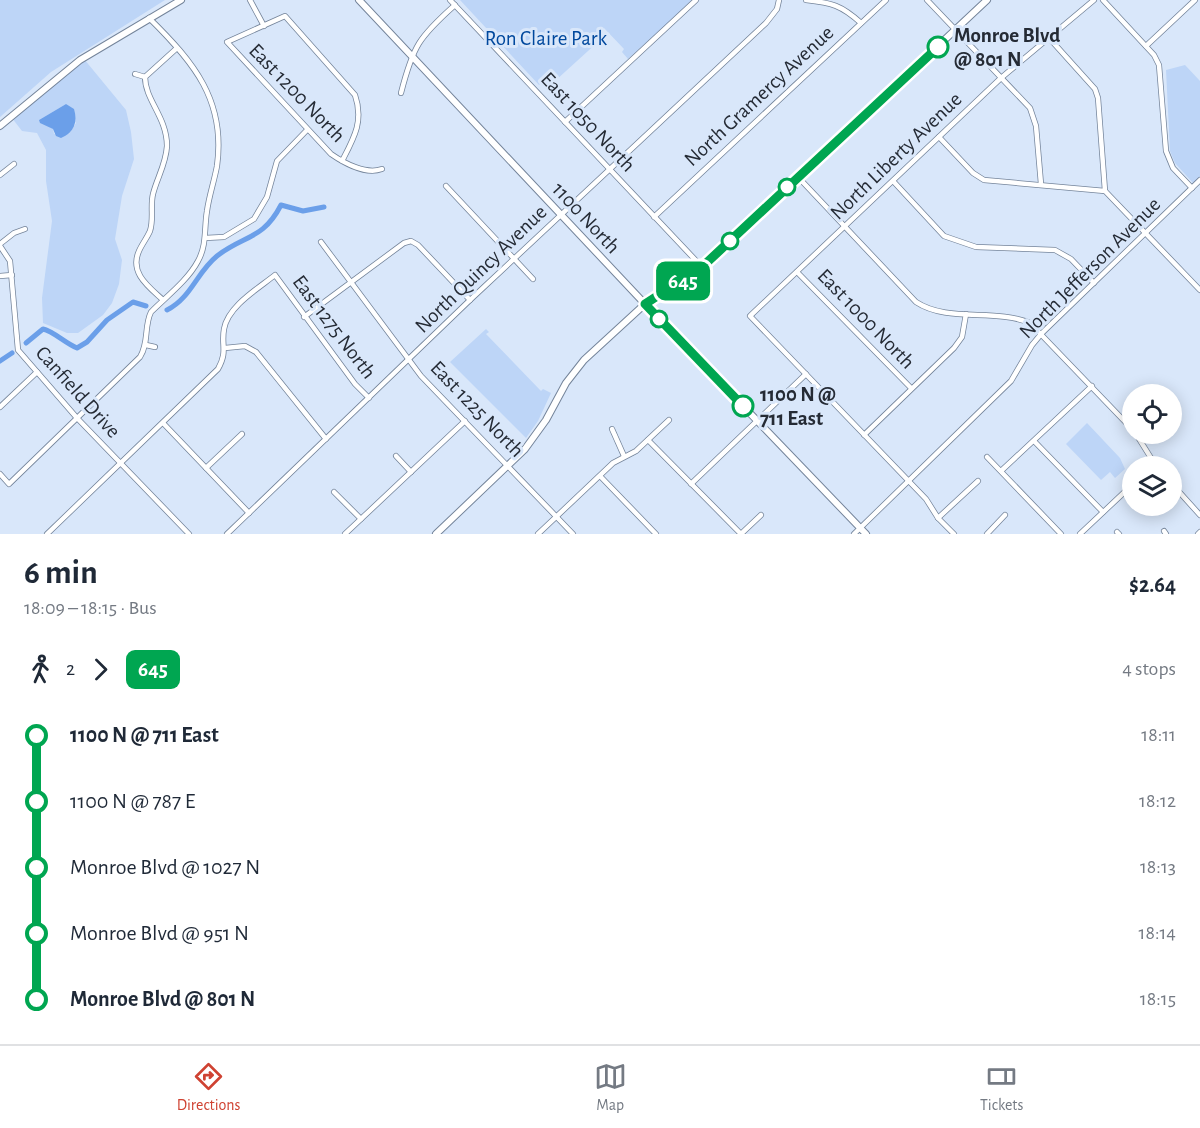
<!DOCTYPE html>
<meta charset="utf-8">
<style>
:root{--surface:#fff;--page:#f2f2f3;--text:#1f2937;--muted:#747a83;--line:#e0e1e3;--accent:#cf4232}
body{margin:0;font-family:"Alegreya Sans",sans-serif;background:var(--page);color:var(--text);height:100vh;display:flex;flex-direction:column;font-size:22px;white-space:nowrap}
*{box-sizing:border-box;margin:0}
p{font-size:20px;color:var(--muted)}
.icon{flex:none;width:33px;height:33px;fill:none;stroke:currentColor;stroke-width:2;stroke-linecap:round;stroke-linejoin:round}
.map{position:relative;height:534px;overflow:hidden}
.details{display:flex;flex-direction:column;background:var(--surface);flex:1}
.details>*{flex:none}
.badge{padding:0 12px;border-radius:9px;font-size:21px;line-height:39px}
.controls{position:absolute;left:1122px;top:384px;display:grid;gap:12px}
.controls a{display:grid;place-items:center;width:60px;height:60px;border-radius:50%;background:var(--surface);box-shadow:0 3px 15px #0003;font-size:30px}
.map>.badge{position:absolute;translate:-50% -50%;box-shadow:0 0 0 3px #fff}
.legs{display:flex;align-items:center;gap:9px;height:66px;padding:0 24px;font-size:20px}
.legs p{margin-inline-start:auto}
.summary{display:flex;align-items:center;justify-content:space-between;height:102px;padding:0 24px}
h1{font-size:33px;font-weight:700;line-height:45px}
ul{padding:0 24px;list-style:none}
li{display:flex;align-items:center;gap:21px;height:66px;font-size:22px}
li i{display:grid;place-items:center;width:9px;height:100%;margin:0 8px;background:currentColor}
li i::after{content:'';width:15px;height:15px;margin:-8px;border:4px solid;border-radius:50%;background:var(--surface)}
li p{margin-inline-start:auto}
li:first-child i{background:linear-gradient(#0000 50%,currentColor 0)}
li:last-child i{background:linear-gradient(currentColor 50%,#0000 0)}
.tabs{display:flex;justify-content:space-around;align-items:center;height:84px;border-top:2px solid var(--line);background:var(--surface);font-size:16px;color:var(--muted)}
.tabs a{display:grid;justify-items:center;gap:3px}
.tabs .on{color:var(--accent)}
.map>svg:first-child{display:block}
</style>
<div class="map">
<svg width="1200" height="534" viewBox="0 0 1200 534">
<rect width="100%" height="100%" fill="#d9e7fa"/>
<g fill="#bdd5f7" fill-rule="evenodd">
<path d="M0,0H165L51,72L0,117Z"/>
<path d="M460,0H693L628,59L622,52L624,49L604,28L595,37L599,41L555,81L549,76L539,85Z"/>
<path d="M84,59L126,110L131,132L134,159L122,196L115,239L122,260L119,284L112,303L103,315L78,333H67L43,323L42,298L52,221L46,181V150L37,133L22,131L12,118ZM66,104L76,123L69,134H54L53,129L39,120Z"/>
<path d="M1185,65L1200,81V177L1193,183L1175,163L1170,151L1166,70Z"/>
<path d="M486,329L489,332L486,334L541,391L543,389L551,393L538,421L526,438L450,362Z"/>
<path d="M1087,423L1120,458L1125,469L1115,478L1110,472L1101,480L1066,444Z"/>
</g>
<path fill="#6b9fe9" d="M66,104L74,109C78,122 74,133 61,138L56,136L53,129L40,123L39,120Z"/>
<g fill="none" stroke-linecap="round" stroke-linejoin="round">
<g stroke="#6b9fe9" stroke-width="5">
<path d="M167,310C191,298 197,272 217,256C244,235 263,240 281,205L303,211L324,207"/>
<path d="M26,343L43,329C53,331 65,343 77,348L87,342L107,320L133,302L146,306"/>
<path d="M0,361L12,353"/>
</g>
<defs>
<g id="minor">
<path d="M250,0L264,26"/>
<path d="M450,0L702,267"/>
<path d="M806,0C832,3 841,5 861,23"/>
<path d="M927,0L1030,108L1036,126L1041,184"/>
<path d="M1103,0L1154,55L1159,65L1166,151L1173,168L1192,188"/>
<path d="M1050,39L1095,89L1098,98L1105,191"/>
<path d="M1146,46L1195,0"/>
<path d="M135,74L145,77"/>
<path d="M401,93C413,46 419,37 455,5"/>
<path d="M565,122L696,0"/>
<path d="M939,137L973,173L984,180L1105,191L1200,290"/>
<path d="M342,161C354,138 364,121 355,95L285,16L227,42L331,154C344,163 366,175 382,169"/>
<path d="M0,175L14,164"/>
<path d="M798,177L916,302C948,323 995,308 1030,323L1132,429"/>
<path d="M893,181L944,236L976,247L1055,250L1071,259L1094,283"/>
<path d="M446,186L533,279"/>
<path d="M654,217L886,0"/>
<path d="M205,238L224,237L254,219L267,197L277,161L307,130"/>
<path d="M321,242L421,376L573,534"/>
<path d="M0,244L14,233L25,229"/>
<path d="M0,246L10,261L18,350L77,418L189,534"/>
<path d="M797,272L911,388"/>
<path d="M0,276L12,275"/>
<path d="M163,300C149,287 129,273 139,251C142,244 147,238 150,231C154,219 150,206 153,194C157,178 166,164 167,146C167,117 145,100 145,77L177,48"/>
<path d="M304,317L404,243L411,241L418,245L470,300"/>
<path d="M146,345L155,347"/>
<path d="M225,348L245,346L256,352L326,439"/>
<path d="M0,407L37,372"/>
<path d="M163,423L249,513"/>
<path d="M612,429L624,456"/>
<path d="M1136,434L1156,466"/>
<path d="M864,435L954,348L962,337L966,314"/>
<path d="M648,440L741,534"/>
<path d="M1034,441L1103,512"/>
<path d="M396,456L411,472"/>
<path d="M987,457L1061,534"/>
<path d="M206,468L242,434"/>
<path d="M1001,471L1092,386"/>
<path d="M0,474L9,484L140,357C149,343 144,326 151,312C167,296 188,280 198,261C207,245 204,228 207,211C209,196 214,182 217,166C226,101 194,62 149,18"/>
<path d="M600,476L656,534"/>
<path d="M691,484L806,374"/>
<path d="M1172,484L1200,515"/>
<path d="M334,492L361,519"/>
<path d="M938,518L978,481"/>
<path d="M1164,531L1166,534"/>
<path d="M1117,532L1119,534"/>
<path d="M47,534L218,369C228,351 221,346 224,329C228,306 259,288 275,275L355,384L369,398"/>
<path d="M227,534L470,300L766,23L777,9L779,0"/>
<path d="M345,534L465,421"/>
<path d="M538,534L613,463L636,451L669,420"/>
<path d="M741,534L761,515"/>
<path d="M854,534L1011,381L1032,345L1042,333L1200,180"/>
<path d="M954,534L938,518L926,499L750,316L1001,78L1094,0"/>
<path d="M987,534L1005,515"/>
<path d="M1080,534L1132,485"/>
<path d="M1198,534L1200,532"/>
</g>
<g id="tertiary">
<path d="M359,0L645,304L866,534"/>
<path d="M0,126L80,60L181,0"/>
<path d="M436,534L525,449L546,420L566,383L584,360L645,304L702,267L987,0"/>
</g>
</defs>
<use href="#minor" stroke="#74849a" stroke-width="6"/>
<use href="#tertiary" stroke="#74849a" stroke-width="8"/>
<use href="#minor" stroke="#fff" stroke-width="4.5"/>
<use href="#tertiary" stroke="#fff" stroke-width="6"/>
</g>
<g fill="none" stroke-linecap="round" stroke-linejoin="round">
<defs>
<path id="line-1" d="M743,406L645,304L702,267L938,47"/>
</defs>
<use href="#line-1" stroke="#fff" stroke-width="14"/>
<use href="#line-1" stroke="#00a651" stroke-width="9"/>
</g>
<g fill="#fff" stroke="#00a651" stroke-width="3">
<circle cx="938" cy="47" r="10"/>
<circle cx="787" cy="187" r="8"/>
<circle cx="730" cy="241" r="8"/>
<circle cx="659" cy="319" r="8"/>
<circle cx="743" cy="406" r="10"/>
</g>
<g text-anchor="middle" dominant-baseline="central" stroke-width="6" stroke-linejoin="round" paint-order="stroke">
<g font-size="21" font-weight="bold" fill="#252b35" stroke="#d9e7fa" text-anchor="start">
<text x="954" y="35">Monroe Blvd<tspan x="954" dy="24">@ 801 N</tspan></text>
<text x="760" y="394">1100 N @<tspan x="760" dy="24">711 East</tspan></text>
</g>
<g font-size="21" fill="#00489d" stroke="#d9e7fa">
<text x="546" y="38">Ron Claire Park</text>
</g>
<g font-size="21" fill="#252b35" stroke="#d9e7fa">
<text transform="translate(297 93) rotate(46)">East 1200 North</text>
<text transform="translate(759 96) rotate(-43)">North Gramercy Avenue</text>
<text transform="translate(588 122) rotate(47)">East 1050 North</text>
<text transform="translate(896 156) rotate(-44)">North Liberty Avenue</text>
<text transform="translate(586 218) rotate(47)">1100 North</text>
<text transform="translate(1090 268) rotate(-45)">North Jefferson Avenue</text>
<text transform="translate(481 269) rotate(-44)">North Quincy Avenue</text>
<text transform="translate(866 319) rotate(46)">East 1000 North</text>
<text transform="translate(334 327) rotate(53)">East 1275 North</text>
<text transform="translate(78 392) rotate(48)">Canfield Drive</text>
<text transform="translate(477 409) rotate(46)">East 1225 North</text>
</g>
</g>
</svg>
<div class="controls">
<a><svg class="icon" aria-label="locate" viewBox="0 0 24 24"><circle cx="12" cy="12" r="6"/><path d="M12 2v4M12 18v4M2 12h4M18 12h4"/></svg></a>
<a><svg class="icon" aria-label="layers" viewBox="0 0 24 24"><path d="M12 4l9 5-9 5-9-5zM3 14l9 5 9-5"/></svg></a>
</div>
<b class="badge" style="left:683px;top:281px;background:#00a651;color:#fff">645</b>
</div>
<section class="details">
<div class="summary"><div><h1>6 min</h1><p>18:09 – 18:15 · Bus</p></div><b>$2.64</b></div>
<div class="legs"><svg class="icon" aria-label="walk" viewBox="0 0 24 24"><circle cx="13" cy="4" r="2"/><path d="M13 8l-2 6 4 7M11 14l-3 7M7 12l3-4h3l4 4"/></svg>2<svg class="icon" aria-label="forward" viewBox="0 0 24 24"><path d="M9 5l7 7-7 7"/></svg><b class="badge" style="background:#00a651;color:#fff">645</b><p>4 stops</p></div>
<ul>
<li><i style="color:#00a651"></i><b>1100 N @ 711 East</b><p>18:11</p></li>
<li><i style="color:#00a651"></i><span>1100 N @ 787 E</span><p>18:12</p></li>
<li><i style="color:#00a651"></i><span>Monroe Blvd @ 1027 N</span><p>18:13</p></li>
<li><i style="color:#00a651"></i><span>Monroe Blvd @ 951 N</span><p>18:14</p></li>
<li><i style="color:#00a651"></i><b>Monroe Blvd @ 801 N</b><p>18:15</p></li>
</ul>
</section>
<nav class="tabs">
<a class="on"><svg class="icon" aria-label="directions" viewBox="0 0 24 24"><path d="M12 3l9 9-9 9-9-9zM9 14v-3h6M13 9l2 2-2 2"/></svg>Directions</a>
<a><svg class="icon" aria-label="map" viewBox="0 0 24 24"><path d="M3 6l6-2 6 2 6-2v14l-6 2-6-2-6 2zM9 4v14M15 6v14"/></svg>Map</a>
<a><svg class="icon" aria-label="tickets" viewBox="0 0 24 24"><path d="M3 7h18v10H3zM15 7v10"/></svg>Tickets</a>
</nav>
